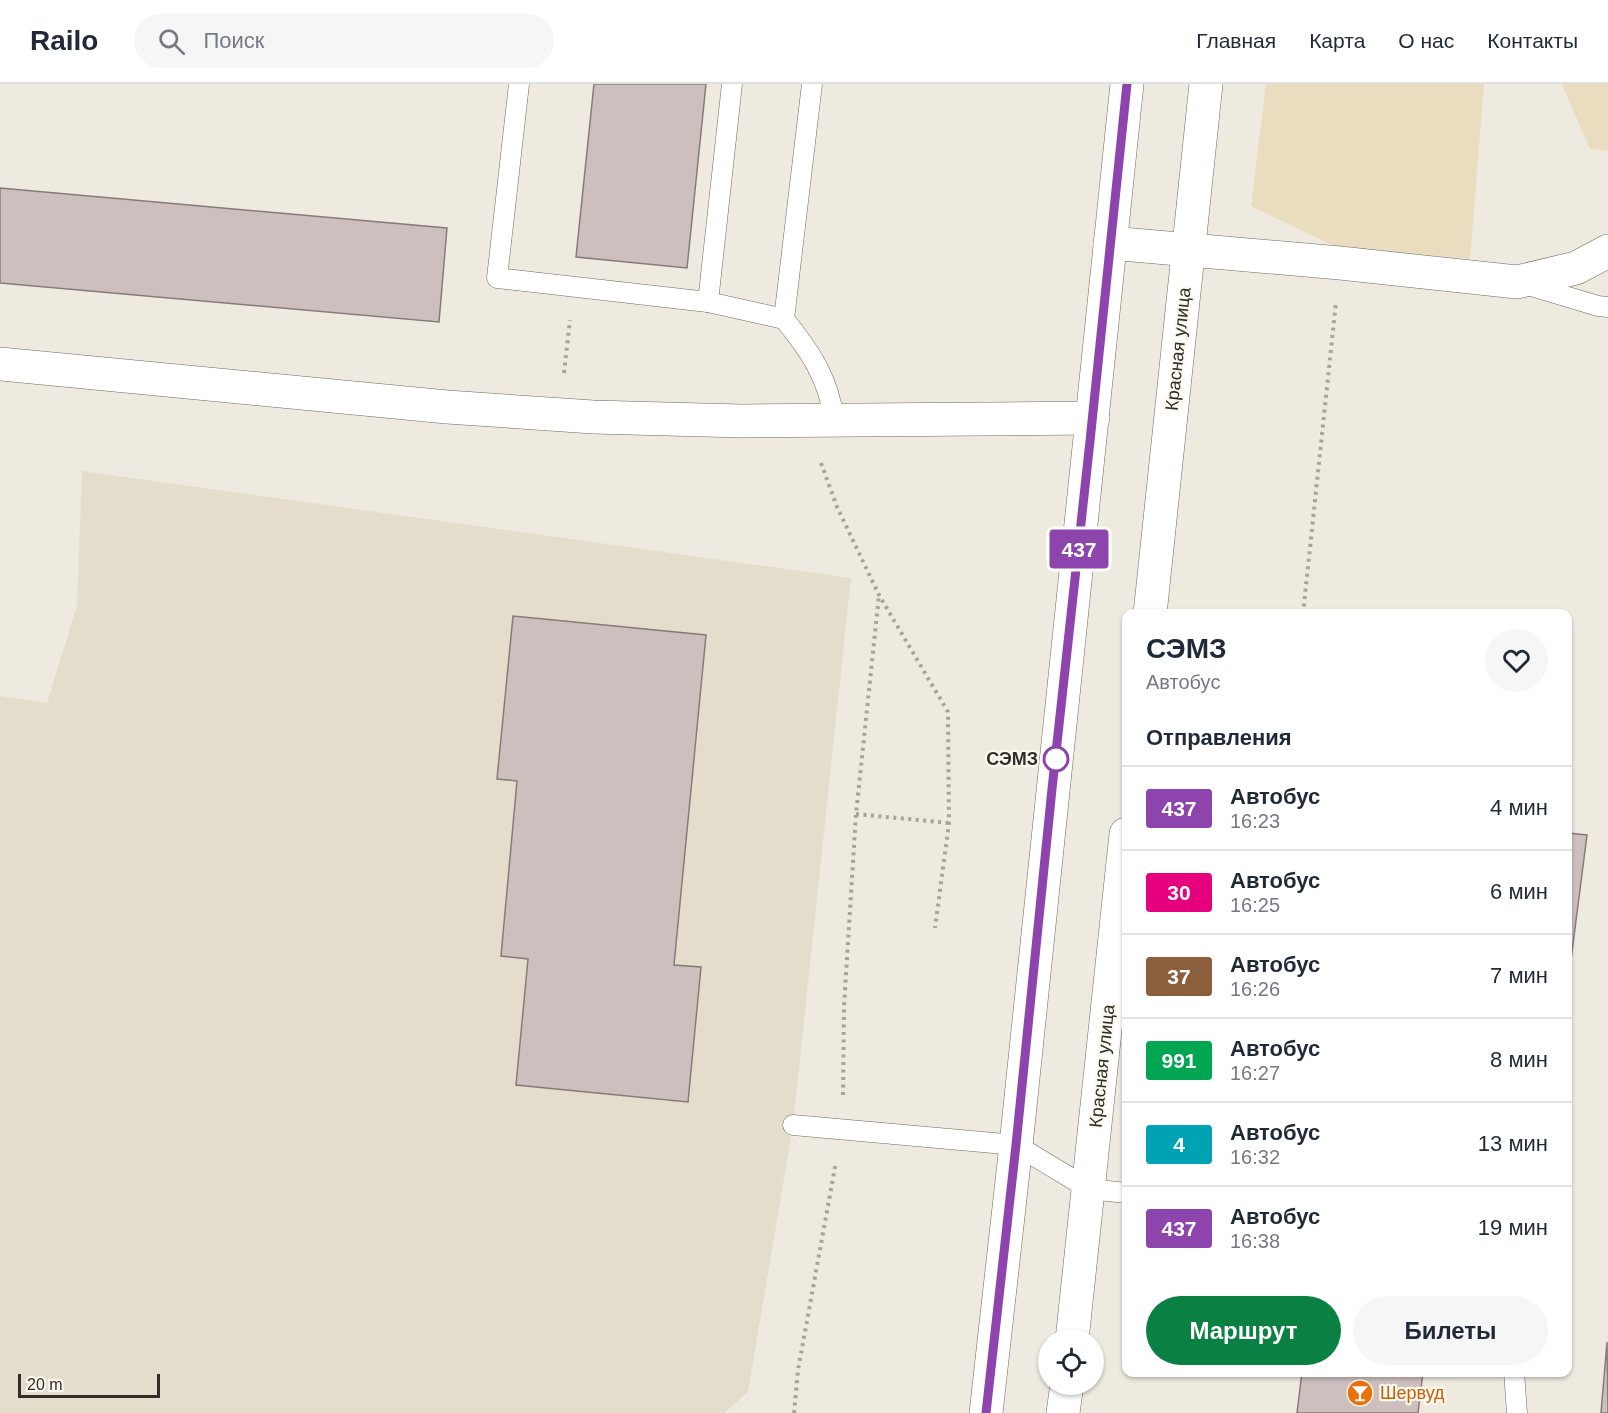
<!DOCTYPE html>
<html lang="ru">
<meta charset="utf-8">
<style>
:root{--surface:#fff;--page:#f6f6f7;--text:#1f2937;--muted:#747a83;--line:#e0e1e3;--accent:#0b8043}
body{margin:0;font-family:Arial,sans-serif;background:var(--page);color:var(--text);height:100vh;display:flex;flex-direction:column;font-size:22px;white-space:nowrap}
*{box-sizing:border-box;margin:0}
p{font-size:20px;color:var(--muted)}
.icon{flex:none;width:33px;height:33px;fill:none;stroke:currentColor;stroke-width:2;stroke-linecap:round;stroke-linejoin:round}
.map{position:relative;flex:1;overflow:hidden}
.sheet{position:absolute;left:1122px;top:525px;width:450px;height:768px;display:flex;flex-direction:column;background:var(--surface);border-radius:12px;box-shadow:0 2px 4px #0004}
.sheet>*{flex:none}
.badge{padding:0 12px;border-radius:4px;font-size:21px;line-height:39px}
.fabs{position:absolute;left:1038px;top:1245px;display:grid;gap:12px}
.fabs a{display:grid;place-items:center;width:66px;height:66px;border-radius:50%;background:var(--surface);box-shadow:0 2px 4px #0004;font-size:30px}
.scale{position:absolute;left:18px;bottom:15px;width:142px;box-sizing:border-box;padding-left:6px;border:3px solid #2f2d2a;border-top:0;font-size:16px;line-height:21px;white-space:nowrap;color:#2f2d2a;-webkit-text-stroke:4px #fcf8ee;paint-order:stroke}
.map>.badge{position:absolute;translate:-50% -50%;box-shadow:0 0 0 3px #fff}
h2{padding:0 24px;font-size:22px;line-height:54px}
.round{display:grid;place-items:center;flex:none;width:63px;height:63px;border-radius:32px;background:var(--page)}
.head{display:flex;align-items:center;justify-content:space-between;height:102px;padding:0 24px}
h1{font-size:28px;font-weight:700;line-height:45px}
.button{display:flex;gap:12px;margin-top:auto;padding:12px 24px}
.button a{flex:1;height:69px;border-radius:36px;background:var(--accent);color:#fff;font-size:24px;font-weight:700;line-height:69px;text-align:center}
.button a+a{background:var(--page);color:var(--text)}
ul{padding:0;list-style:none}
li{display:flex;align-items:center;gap:18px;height:84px;padding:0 24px;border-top:2px solid var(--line)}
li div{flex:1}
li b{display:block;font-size:22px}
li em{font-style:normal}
li .badge{min-width:66px;font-weight:700;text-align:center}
header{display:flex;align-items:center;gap:36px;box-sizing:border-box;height:84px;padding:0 30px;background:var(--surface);border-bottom:2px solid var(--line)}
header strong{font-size:28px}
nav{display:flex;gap:33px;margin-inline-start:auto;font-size:21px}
.search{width:420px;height:54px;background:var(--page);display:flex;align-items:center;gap:15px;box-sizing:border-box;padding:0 21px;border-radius:33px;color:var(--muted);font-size:22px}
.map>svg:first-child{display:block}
</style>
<header>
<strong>Railo</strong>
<div class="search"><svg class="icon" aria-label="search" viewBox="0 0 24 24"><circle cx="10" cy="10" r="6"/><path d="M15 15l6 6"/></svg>Поиск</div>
<nav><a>Главная</a><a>Карта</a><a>О нас</a><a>Контакты</a></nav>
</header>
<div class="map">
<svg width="1608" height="1329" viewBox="0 0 1608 1329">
<rect width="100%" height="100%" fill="#efeae0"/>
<path fill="#e5ddcc" d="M82,387L851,494L793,1041L748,1308L724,1329H0V612L47,619L77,521Z"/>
<g fill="#e9dcbf">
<path d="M1266,0H1484L1470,175L1340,165L1251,122Z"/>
<path d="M1562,0H1608V67L1590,65Z"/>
</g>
<g fill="#ccbfbd" stroke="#877b7a" stroke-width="1.5">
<path d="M594,0H706L687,184L576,173Z"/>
<path d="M0,104L447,144L439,238L0,199Z"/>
<path d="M513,532L706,551L674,881L701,883L688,1018L516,1001L528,875L501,872L517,697L497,695Z"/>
<path d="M1568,749L1587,751L1568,899Z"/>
<path d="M1607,1258L1608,1329H1601Z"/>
<path d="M1302,1288H1423L1418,1329H1297Z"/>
</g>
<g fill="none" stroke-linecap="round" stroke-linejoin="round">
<defs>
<g id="service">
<path d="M519,0L497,194L708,218L784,235"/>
<path d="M812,0L784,235C810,267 829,295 834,336"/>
<path d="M1525,200L1598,222L1608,223"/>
<path d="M708,218L732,0"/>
<path d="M793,1041L1016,1061L1089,1105L1126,1109"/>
<path d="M1514,1288L1517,1329"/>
</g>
<g id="minor">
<path d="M1110,159L1340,179L1517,198L1576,184L1608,167"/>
<path d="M0,280L447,323L593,333L741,337L1093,334"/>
</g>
<g id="trunk">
<path d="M1150,530L1206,0"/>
<path d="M1072,1256L1126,750"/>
<path d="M986,1329L1016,1061L1127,0"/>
<path d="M1063,1329L1067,1300"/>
</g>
</defs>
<use href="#service" stroke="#6d6860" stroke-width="21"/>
<use href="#minor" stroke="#6d6860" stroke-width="34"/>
<use href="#trunk" stroke="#6d6860" stroke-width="34"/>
<g stroke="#a7a39b" stroke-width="4" stroke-dasharray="3 4.5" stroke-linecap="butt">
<path d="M564,289L570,236"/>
<path d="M821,379L837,423L879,511L948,628L949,739L935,844"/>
<path d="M1303,530L1336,218"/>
<path d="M856,730L949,739"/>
<path d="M843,1011L844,922L856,730L879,511"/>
<path d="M794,1329L798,1286L836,1078"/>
</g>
<use href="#service" stroke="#fff" stroke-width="20"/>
<use href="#minor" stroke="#fff" stroke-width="33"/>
<use href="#trunk" stroke="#fff" stroke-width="33"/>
</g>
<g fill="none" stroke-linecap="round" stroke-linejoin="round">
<defs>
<path id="line" d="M986,1329L1016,1061L1052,705L1090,357L1127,0"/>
</defs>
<use href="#line" stroke="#fff" stroke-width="14"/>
<use href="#line" stroke="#8e44ad" stroke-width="9"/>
</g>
<defs>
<symbol id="bar-disc" viewBox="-11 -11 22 22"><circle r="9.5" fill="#e8710a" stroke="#fcf8ee"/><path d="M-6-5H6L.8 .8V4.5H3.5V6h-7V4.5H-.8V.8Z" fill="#fff"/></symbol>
</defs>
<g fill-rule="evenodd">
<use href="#bar-disc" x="1345" y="1294" width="30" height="30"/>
</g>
<circle fill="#fff" stroke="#8e44ad" stroke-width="3" cx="1056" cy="675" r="12"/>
<g text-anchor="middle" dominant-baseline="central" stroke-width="4.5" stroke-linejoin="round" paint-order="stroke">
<g font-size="18" fill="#2f2d2a" stroke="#fcf8ee">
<text transform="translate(1178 265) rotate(-84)">Красная улица</text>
<text transform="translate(1102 982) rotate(-84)">Красная улица</text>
</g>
<g font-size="18" font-weight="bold" fill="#2f2d2a" stroke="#fcf8ee" text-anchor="end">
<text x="1038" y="675">СЭМЗ</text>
</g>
<g font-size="18" fill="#c56008" stroke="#fcf8ee" text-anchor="start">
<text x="1380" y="1309">Шервуд</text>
</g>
</g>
</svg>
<div class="fabs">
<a><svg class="icon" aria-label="locate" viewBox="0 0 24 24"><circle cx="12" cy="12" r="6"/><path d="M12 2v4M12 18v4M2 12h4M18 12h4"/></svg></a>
</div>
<div class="scale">20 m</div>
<b class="badge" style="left:1079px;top:465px;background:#8e44ad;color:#fff">437</b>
<section class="sheet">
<div class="head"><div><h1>СЭМЗ</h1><p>Автобус</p></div><a class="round"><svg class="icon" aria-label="heart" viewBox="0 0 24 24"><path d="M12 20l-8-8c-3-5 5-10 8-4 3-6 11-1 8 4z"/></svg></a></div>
<h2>Отправления</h2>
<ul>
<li><span class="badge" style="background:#8e44ad;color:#fff">437</span><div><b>Автобус</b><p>16:23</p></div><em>4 мин</em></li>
<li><span class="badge" style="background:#e6007e;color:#fff">30</span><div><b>Автобус</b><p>16:25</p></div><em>6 мин</em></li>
<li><span class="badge" style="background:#8b5e3c;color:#fff">37</span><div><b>Автобус</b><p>16:26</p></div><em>7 мин</em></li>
<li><span class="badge" style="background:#00a651;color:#fff">991</span><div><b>Автобус</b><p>16:27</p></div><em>8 мин</em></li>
<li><span class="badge" style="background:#00a3b4;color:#fff">4</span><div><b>Автобус</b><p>16:32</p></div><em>13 мин</em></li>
<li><span class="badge" style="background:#8e44ad;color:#fff">437</span><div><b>Автобус</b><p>16:38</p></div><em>19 мин</em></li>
</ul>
<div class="button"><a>Маршрут</a><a>Билеты</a></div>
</section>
</div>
